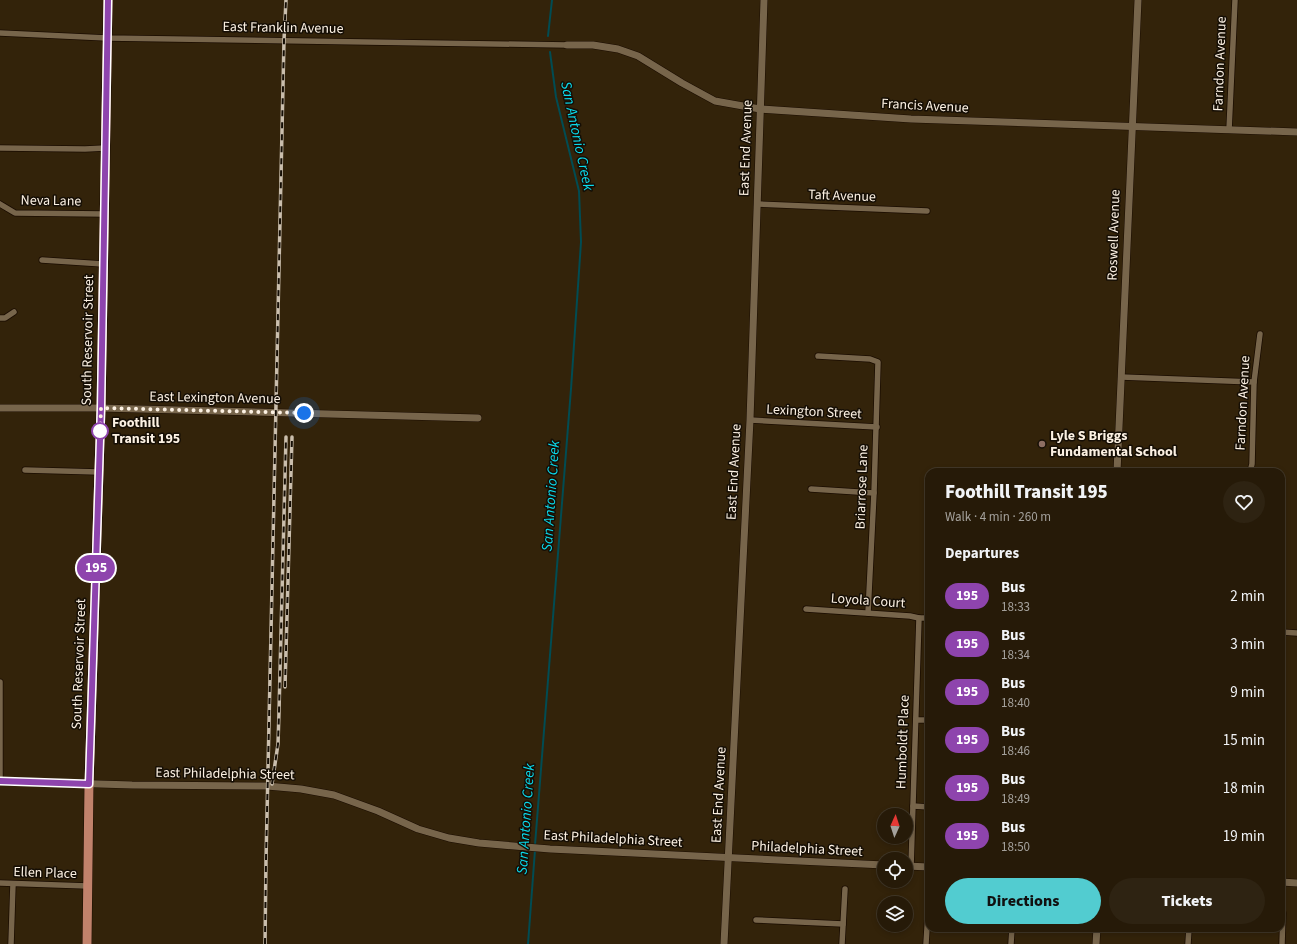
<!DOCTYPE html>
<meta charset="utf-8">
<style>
:root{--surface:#261a08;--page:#2e2312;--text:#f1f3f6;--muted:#a4a19c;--line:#423829;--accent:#52ccd0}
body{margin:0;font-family:"Source Sans 3",sans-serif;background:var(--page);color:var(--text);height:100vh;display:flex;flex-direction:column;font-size:15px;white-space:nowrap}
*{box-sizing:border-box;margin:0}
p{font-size:13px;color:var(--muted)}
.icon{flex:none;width:22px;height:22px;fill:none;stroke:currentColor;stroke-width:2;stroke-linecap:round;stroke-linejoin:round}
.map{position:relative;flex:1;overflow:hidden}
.side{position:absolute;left:925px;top:468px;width:360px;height:464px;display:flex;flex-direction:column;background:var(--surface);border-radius:12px;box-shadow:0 2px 6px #0003,0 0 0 1px var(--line)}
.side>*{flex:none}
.badge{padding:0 8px;border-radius:13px;font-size:14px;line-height:26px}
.needle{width:26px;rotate:3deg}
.buttons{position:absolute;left:877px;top:808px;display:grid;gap:8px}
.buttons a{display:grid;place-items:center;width:36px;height:36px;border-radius:50%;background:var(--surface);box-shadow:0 2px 6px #0003,0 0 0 1px var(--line);font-size:20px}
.you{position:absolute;width:20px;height:20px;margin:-10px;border:3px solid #fff;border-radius:50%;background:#1a73e8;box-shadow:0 0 0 6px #1a73e833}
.map>.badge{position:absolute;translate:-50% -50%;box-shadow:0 0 0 2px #fff}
h2{padding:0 20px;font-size:15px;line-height:36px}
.round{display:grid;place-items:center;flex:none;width:42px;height:42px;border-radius:21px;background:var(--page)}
.headline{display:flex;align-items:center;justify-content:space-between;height:68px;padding:0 20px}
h1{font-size:19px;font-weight:800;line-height:30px}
.cta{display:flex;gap:8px;margin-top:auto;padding:8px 20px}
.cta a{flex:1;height:46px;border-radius:24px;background:var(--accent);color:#111;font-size:16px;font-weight:800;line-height:46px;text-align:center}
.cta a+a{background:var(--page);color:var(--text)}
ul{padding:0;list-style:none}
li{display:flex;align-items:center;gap:12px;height:48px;padding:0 20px}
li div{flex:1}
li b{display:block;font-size:15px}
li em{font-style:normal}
li .badge{min-width:44px;font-weight:700;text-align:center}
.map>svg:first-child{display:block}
</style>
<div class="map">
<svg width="1297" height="944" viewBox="0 0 1297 944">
<rect width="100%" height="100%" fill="#33230a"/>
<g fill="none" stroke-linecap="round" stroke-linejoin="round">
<g stroke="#014c53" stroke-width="2">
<path d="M548,36L552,0"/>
<path d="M535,845L571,389L581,242L579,191L556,97L550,52"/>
<path d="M528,944L535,850"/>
</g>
<defs>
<g id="minor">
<path d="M0,33L107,38L567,45"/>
<path d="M1229,130L1235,0"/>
<path d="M0,148L85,149L105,148"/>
<path d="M0,204L15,213L103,214"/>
<path d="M757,204L927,211"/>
<path d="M42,260L103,264"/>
<path d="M0,318H5L14,312"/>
<path d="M818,356L870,359L878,362L874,493L868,613"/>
<path d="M1121,377L1254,382"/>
<path d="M750,420L877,427"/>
<path d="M25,470L99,472"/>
<path d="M1250,472L1252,464L1254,382L1260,334"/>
<path d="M811,489L874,493"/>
<path d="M806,609L910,616L919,618H929"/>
<path d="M1281,632L1297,633"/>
<path d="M0,682V781"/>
<path d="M917,720H929"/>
<path d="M913,806L929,807"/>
<path d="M911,867L919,618"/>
<path d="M0,883L88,886"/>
<path d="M756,920L843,924"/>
<path d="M11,944L13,884"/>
<path d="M842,944L845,889"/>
<path d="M926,944L929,896"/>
<path d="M1011,944L1012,928"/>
<path d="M1188,944L1189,928"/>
<path d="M1282,944L1283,913"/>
</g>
<g id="tertiary">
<path d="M567,45H593L618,49L638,56L682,83L715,101L760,109L911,119L1297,132"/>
<path d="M0,408H101L478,418"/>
<path d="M1117,472L1138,0"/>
<path d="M0,781L132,785L267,786L301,789L334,795L378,811L418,829L449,838L479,843L550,849L884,865"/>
<path d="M906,866L929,867"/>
<path d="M1281,882L1297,883"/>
<path d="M724,944L750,420L764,0"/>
<path d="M1096,944L1097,928"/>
</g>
<path id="primary" d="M87,944L89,784L101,408L108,0"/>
</defs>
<use href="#minor" stroke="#1a0c00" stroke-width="7"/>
<use href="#tertiary" stroke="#1a0c00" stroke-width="8"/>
<use href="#primary" stroke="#1a0c00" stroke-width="10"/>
<use href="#minor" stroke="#77654b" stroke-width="5.5"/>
<use href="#tertiary" stroke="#77654b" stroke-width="7"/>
<use href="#primary" stroke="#c1826b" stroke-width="9"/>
<defs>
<g id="rail">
<path d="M285,687L292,437"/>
<path d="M272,784L278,744L279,712L286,437"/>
<path d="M265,944L266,860L284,40L286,0"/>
</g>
</defs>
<use href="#rail" stroke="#cabead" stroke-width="3.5"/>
<use href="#rail" stroke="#150e05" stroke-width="2" stroke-dasharray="6" stroke-linecap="butt"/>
</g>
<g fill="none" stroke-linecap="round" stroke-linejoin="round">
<defs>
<path id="line" d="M0,781L89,784L101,408L108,0"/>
</defs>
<use href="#line" stroke="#fff" stroke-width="9"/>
<use href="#line" stroke="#8e44ad" stroke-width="6"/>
<path stroke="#fcf1e3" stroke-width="4" stroke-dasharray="0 7.2" d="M100,431V438L101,408L304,413"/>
</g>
<circle fill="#fff" stroke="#8e44ad" stroke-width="2" cx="100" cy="431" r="8"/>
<circle fill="#8d6e63" stroke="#150e05" stroke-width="1.5" cx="1042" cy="444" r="4"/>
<g text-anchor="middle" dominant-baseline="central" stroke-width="3" stroke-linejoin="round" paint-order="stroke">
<g font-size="14" fill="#fcf1e3" stroke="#150e05">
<text transform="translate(283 28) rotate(1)">East Franklin Avenue</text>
<text transform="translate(1220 64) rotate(-88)">Farndon Avenue</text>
<text transform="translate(925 106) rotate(3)">Francis Avenue</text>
<text transform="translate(746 148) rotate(-88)">East End Avenue</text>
<text transform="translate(842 196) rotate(2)">Taft Avenue</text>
<text transform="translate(51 201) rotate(1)">Neva Lane</text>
<text transform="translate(1114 235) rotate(-88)">Roswell Avenue</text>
<text transform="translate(88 340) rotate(-89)">South Reservoir Street</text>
<text transform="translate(215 398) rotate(1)">East Lexington Avenue</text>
<text transform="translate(1243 403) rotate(-87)">Farndon Avenue</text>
<text transform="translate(814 412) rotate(3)">Lexington Street</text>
<text transform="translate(734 472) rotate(-87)">East End Avenue</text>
<text transform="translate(862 487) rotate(-88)">Briarrose Lane</text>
<text transform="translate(868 601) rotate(4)">Loyola Court</text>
<text transform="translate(79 664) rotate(-88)">South Reservoir Street</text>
<text transform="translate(903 742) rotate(-88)">Humboldt Place</text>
<text transform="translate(225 774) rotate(1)">East Philadelphia Street</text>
<text transform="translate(719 795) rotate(-87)">East End Avenue</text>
<text transform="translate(613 839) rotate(3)">East Philadelphia Street</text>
<text transform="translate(807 849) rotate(3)">Philadelphia Street</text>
<text transform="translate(45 873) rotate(2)">Ellen Place</text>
</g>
<g font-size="14" font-weight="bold" fill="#fcf1e3" stroke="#150e05" text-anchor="start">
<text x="112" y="423">Foothill<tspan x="112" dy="16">Transit 195</tspan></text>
</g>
<g font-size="14" font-weight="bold" fill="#fcf1e3" stroke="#150e05" text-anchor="start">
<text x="1050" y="436">Lyle S Briggs<tspan x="1050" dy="16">Fundamental School</tspan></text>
</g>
<g font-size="15" font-style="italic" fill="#0adaec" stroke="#150e05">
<text transform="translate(577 136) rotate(78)">San Antonio Creek</text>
<text transform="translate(551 496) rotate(-86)">San Antonio Creek</text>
<text transform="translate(526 819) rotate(-86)">San Antonio Creek</text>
</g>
</g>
</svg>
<div class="buttons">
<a><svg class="needle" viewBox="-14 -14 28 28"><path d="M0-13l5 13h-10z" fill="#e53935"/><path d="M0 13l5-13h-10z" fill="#a4a19c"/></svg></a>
<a><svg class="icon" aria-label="locate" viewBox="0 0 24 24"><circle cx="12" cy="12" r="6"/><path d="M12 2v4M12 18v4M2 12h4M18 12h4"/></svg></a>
<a><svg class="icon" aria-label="layers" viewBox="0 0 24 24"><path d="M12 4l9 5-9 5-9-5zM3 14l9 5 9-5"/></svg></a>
</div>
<div class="you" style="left:304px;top:413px"></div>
<b class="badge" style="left:96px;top:568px;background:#8e44ad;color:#fff">195</b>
<section class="side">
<div class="headline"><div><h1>Foothill Transit 195</h1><p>Walk · 4 min · 260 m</p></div><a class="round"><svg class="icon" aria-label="heart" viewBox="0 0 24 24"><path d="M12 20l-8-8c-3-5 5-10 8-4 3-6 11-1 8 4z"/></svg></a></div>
<h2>Departures</h2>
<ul>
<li><span class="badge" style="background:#8e44ad;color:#fff">195</span><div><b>Bus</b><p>18:33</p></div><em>2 min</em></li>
<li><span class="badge" style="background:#8e44ad;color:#fff">195</span><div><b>Bus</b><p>18:34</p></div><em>3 min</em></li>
<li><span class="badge" style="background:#8e44ad;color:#fff">195</span><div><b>Bus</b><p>18:40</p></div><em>9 min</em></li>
<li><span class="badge" style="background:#8e44ad;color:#fff">195</span><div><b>Bus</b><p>18:46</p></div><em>15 min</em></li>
<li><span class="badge" style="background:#8e44ad;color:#fff">195</span><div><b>Bus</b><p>18:49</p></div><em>18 min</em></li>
<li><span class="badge" style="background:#8e44ad;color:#fff">195</span><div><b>Bus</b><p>18:50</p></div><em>19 min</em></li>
</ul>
<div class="cta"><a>Directions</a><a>Tickets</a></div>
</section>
</div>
